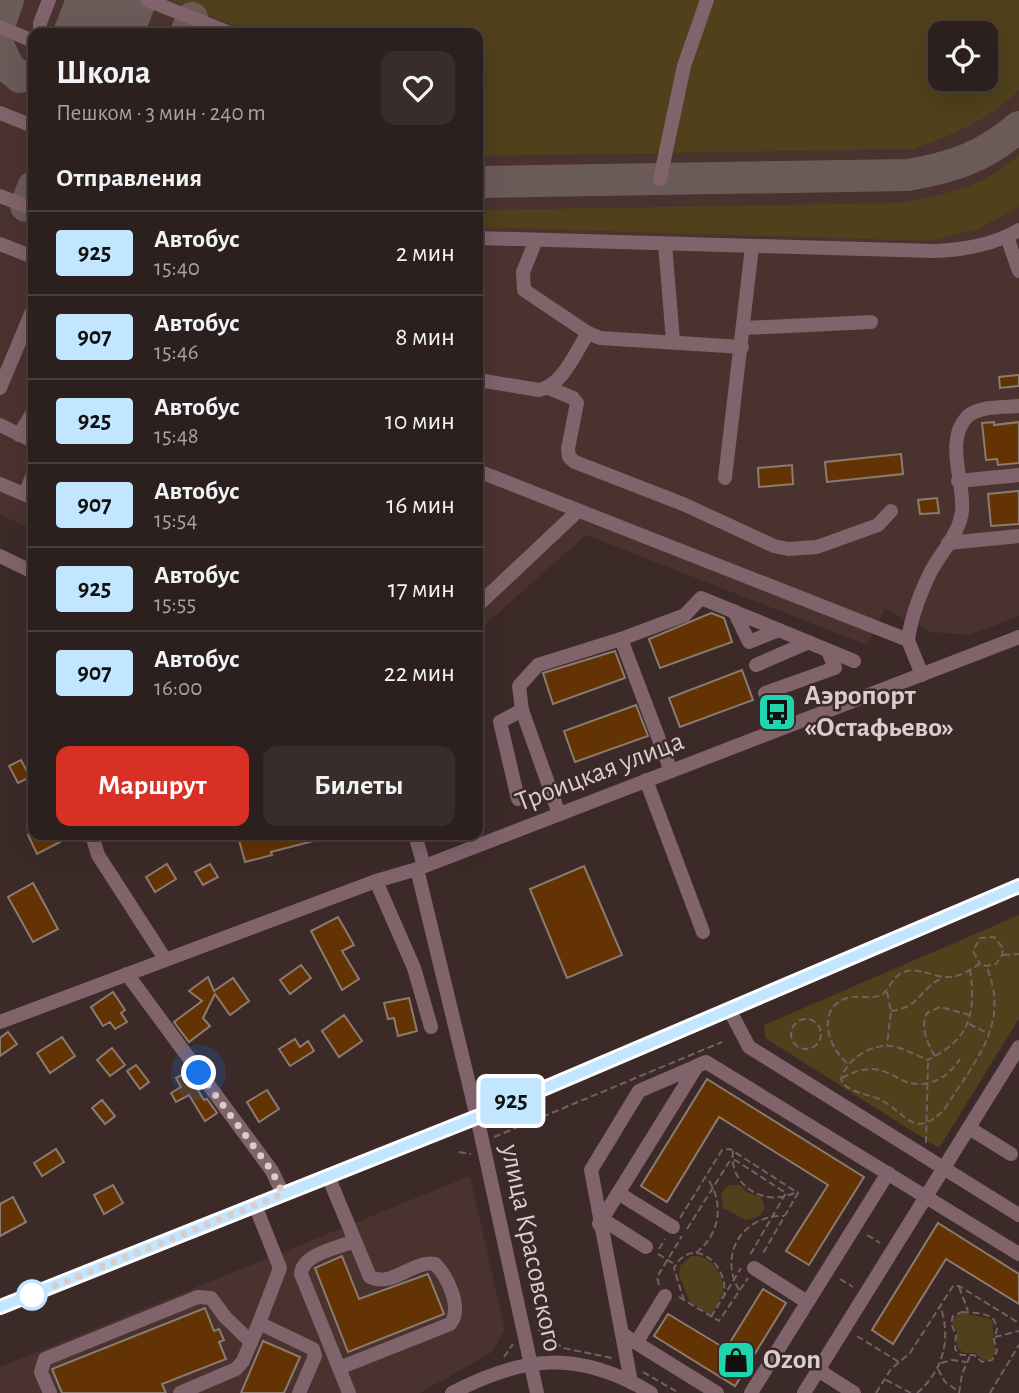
<!DOCTYPE html>
<html lang="ru">
<meta charset="utf-8">
<style>
:root{--surface:#2c201e;--page:#382d2b;--text:#f1f3f6;--muted:#a6a3a4;--line:#483e3c;--accent:#d93025}
body{margin:0;font-family:"Alegreya Sans",sans-serif;background:var(--page);color:var(--text);height:100vh;display:flex;flex-direction:column;font-size:26px;white-space:nowrap}
*{box-sizing:border-box;margin:0}
p{font-size:23px;color:var(--muted)}
.icon{flex:none;width:38px;height:38px;fill:none;stroke:currentColor;stroke-width:2;stroke-linecap:round;stroke-linejoin:round}
.map{position:relative;flex:1;overflow:hidden}
.side{position:absolute;left:28px;top:28px;width:455px;height:812px;display:flex;flex-direction:column;background:var(--surface);border-radius:14px;box-shadow:0 7px 28px #0002,0 0 0 2px var(--line)}
.side>*{flex:none}
.badge{padding:0 14px;border-radius:5px;font-size:24px;line-height:46px}
.buttons{position:absolute;left:928px;top:21px;display:grid;gap:14px}
.buttons a{display:grid;place-items:center;width:70px;height:70px;border-radius:14px;background:var(--surface);box-shadow:0 7px 28px #0002,0 0 0 2px var(--line);font-size:35px}
.you{position:absolute;width:35px;height:35px;margin:-18px;border:5px solid #fff;border-radius:50%;background:#1a73e8;box-shadow:0 0 0 10px #1a73e833}
.map>.badge{position:absolute;translate:-50% -50%;box-shadow:0 0 0 4px #fff}
h2{padding:0 28px;font-size:26px;line-height:63px}
.round{display:grid;place-items:center;flex:none;width:74px;height:74px;border-radius:14px;background:var(--page)}
.overview{display:flex;align-items:center;justify-content:space-between;height:119px;padding:0 28px}
h1{font-size:33px;font-weight:700;line-height:52px}
.button{display:flex;gap:14px;margin-top:auto;padding:14px 28px}
.button a{flex:1;height:80px;border-radius:14px;background:var(--accent);color:#fff;font-size:28px;font-weight:700;line-height:80px;text-align:center}
.button a+a{background:var(--page);color:var(--text)}
ul{padding:0;list-style:none}
li{display:flex;align-items:center;gap:21px;height:84px;padding:0 28px;border-top:2px solid var(--line)}
li div{flex:1}
li b{display:block;font-size:26px}
li em{font-style:normal}
li .badge{min-width:77px;font-weight:700;text-align:center}
.map>svg:first-child{display:block}
</style>
<div class="map">
<svg width="1019" height="1393" viewBox="0 0 1019 1393">
<rect width="100%" height="100%" fill="#3b2a28"/>
<g fill="#4a322f" fill-rule="evenodd">
<path d="M0,0H1019V616L969,635L931,632L885,609L867,645L586,535L478,631V33H33V529L0,515ZM940,33H985V79H940Z"/>
<path d="M470,1176L505,1330L492,1352L420,1393H0V1367Z"/>
</g>
<g fill="#50401b" fill-rule="evenodd">
<path d="M170,0H1019V90C987,121 955,134 913,149L478,156V102L488,76L478,72V33H252ZM940,33H985V79H940Z"/>
<path d="M1019,155V207L978,229L929,241L478,227V210L896,203C940,197 985,187 1019,155Z"/>
<path d="M1019,915V1019L939,1148L765,1038L764,1025Z"/>
<path d="M729,1185H739L747,1192L761,1197L765,1207L760,1216L746,1220L723,1208L721,1193Z"/>
<path d="M691,1256C711,1254 727,1276 722,1295C720,1302 715,1309 711,1315L690,1302L679,1275L680,1266Z"/>
<path d="M962,1313C1006,1322 987,1314 996,1351L991,1359L983,1360L975,1353H963L957,1347V1333L952,1321L956,1316Z"/>
</g>
<g fill="none" stroke-linecap="round" stroke-linejoin="round">
<g stroke="#6a5b59" stroke-width="32">
<path d="M0,23L8,0"/>
<path d="M69,33L82,0"/>
<path d="M98,33L112,0"/>
<path d="M128,33L141,0"/>
<path d="M186,33L192,18"/>
<path d="M0,49L9,68L20,77L33,75"/>
<path d="M478,182L908,175C954,167 983,157 1019,127"/>
<path d="M26,206L33,187"/>
</g>
</g>
<g fill="#633303" stroke="#8b7b70" stroke-width="2">
<path d="M1019,375V386L1000,388L999,377Z"/>
<path d="M994,422V425L1019,422V463L998,465L997,459L986,460L982,423Z"/>
<path d="M901,454L903,474L827,482L825,462Z"/>
<path d="M792,465L793,484L759,487L758,468Z"/>
<path d="M1019,491V524L991,526L988,494Z"/>
<path d="M937,498L939,513L920,514L918,500Z"/>
<path d="M711,613L724,618L732,642L660,668L649,639Z"/>
<path d="M615,651L625,678L553,704L543,673Z"/>
<path d="M742,670L753,700L680,727L669,698Z"/>
<path d="M636,705L648,736L575,762L564,731Z"/>
<path d="M21,760L30,777L18,783L9,766Z"/>
<path d="M28,835H56L60,842L37,854Z"/>
<path d="M244,835H324L325,838L271,852L272,855L245,862L238,836Z"/>
<path d="M167,864L176,879L155,892L146,877Z"/>
<path d="M210,864L218,877L203,885L195,872Z"/>
<path d="M584,866L622,955L567,978L530,889Z"/>
<path d="M33,883L58,929L33,942L8,897Z"/>
<path d="M338,917L354,945L342,951L359,979L342,990L311,931Z"/>
<path d="M301,965L311,978L290,994L280,980Z"/>
<path d="M208,977L214,991L233,978L249,1001L230,1015L215,994L203,1018L210,1026L189,1042L174,1022L202,1001L189,991Z"/>
<path d="M113,992L125,1010L121,1013L127,1022L115,1029L110,1022L103,1026L91,1007Z"/>
<path d="M409,998L417,1031L398,1036L394,1018L388,1019L384,1003Z"/>
<path d="M344,1015L362,1041L339,1057L322,1031Z"/>
<path d="M8,1032L17,1044L0,1056V1038Z"/>
<path d="M62,1037L75,1056L50,1073L37,1053Z"/>
<path d="M295,1039L300,1047L308,1041L314,1051L290,1066L279,1049Z"/>
<path d="M112,1048L125,1065L110,1076L97,1060Z"/>
<path d="M136,1065L149,1082L140,1089L127,1071Z"/>
<path d="M187,1072L204,1100L207,1099L217,1113L205,1121L189,1095L176,1102L171,1093L181,1087L176,1078Z"/>
<path d="M707,1079L864,1177L809,1265L786,1251L828,1185L719,1117L667,1202L641,1186Z"/>
<path d="M267,1090L279,1109L259,1122L247,1102Z"/>
<path d="M102,1100L115,1116L105,1124L92,1108Z"/>
<path d="M56,1149L64,1162L42,1176L34,1163Z"/>
<path d="M113,1185L123,1203L104,1214L94,1195Z"/>
<path d="M13,1197L26,1222L0,1236V1204Z"/>
<path d="M938,1223L1019,1274V1304L946,1259L893,1344L872,1330Z"/>
<path d="M342,1256L359,1299L428,1274L444,1314L348,1352L315,1268Z"/>
<path d="M763,1289L786,1303L735,1386L654,1336L668,1314L726,1349Z"/>
<path d="M205,1308L214,1331L219,1329L224,1340L219,1342L226,1359L162,1384L166,1393H62L52,1369Z"/>
<path d="M263,1341L300,1357L284,1393H241Z"/>
</g>
<g fill="none" stroke-linecap="round" stroke-linejoin="round">
<g stroke="#716260" stroke-width="2" stroke-dasharray="7 3.5" stroke-linecap="butt">
<path d="M1003,955L1019,954"/>
<path d="M970,969C976,1014 971,1038 928,1060C918,1056 907,1050 896,1047C875,1041 847,1058 841,1079L843,1084C854,1093 866,1094 879,1099C907,1112 912,1141 944,1110C973,1063 1012,1024 986,966"/>
<path d="M887,992L891,1011L887,1045"/>
<path d="M891,1011C920,1008 919,989 942,978"/>
<circle cx="806" cy="1034" r="15"/>
<path d="M969,1024L989,1034"/>
<path d="M935,1056C927,1043 920,1027 927,1013L940,1007L970,1015"/>
<path d="M847,1063C829,1048 816,1012 844,999C856,994 869,1000 882,995C889,989 891,980 900,974C916,964 932,978 949,977C961,977 970,969 980,964L986,966L996,964L1002,955L1003,948L994,937L980,938L973,951L980,964"/>
<path d="M842,1078C854,1072 865,1067 879,1070C888,1072 896,1077 904,1081C927,1090 948,1078 960,1059"/>
<path d="M494,1137L722,1042"/>
<path d="M926,1143L928,1061"/>
<path d="M733,1151C728,1187 768,1209 798,1191"/>
<path d="M459,1152L471,1154"/>
<path d="M680,1218L722,1150L730,1149L798,1193L762,1255"/>
<path d="M687,1229L729,1162L735,1160L786,1193L750,1255"/>
<path d="M867,1235L880,1243"/>
<path d="M659,1249L665,1239"/>
<path d="M696,1253C720,1234 725,1203 707,1178"/>
<path d="M658,1254L674,1264"/>
<path d="M840,1279L853,1287"/>
<path d="M659,1285L657,1277L682,1236"/>
<path d="M959,1287L968,1311"/>
<path d="M739,1290C718,1254 743,1215 784,1216"/>
<path d="M679,1297L719,1321L748,1278"/>
<path d="M684,1301L674,1268C691,1235 729,1262 724,1296"/>
<path d="M962,1312C973,1313 986,1312 994,1320L997,1329L994,1340L997,1351L992,1360L982,1362L974,1355H961L955,1349L956,1335L951,1323L953,1316Z"/>
<path d="M711,1317L741,1268"/>
<path d="M538,1330L563,1348L612,1358"/>
<path d="M857,1336L899,1362"/>
<path d="M995,1337L1019,1331"/>
<path d="M504,1357L513,1344"/>
<path d="M789,1360L802,1369"/>
<path d="M941,1363L952,1360L966,1362"/>
<path d="M938,1369L945,1382L957,1390"/>
<path d="M643,1372L679,1393"/>
<path d="M886,1380L911,1393"/>
<path d="M876,1393L891,1369L910,1353L953,1286H959L1019,1323"/>
<path d="M917,1393C943,1371 952,1338 940,1306"/>
<path d="M959,1393L962,1374L970,1356"/>
<path d="M990,1393L1019,1345"/>
</g>
<g stroke="#81636c" stroke-width="14">
<path d="M147,0L230,33"/>
<path d="M0,27L33,41"/>
<path d="M40,33V23L49,0"/>
<path d="M0,113L33,126"/>
<path d="M660,179L684,66L707,0"/>
<path d="M0,196L33,209"/>
<path d="M1007,237L1019,271"/>
<path d="M478,238L934,251C963,250 994,245 1019,230"/>
<path d="M536,240L523,272L524,290L588,333L600,338L742,347"/>
<path d="M0,244L33,257"/>
<path d="M665,244L673,341"/>
<path d="M744,328L871,322"/>
<path d="M478,380L539,390C563,385 575,353 588,333"/>
<path d="M0,388L33,309"/>
<path d="M549,388L573,398L577,403L568,449L569,457L575,462L683,504L774,546L788,549L817,547L878,525L891,511"/>
<path d="M0,425L33,441"/>
<path d="M19,435L33,412"/>
<path d="M478,471L908,640L922,675"/>
<path d="M725,478L752,247"/>
<path d="M958,481L1019,475"/>
<path d="M0,484L33,498"/>
<path d="M25,494L33,474"/>
<path d="M948,543L1019,536"/>
<path d="M0,556L33,572"/>
<path d="M478,605L578,511"/>
<path d="M734,611L749,642L779,630"/>
<path d="M621,639L685,615L701,598L854,661"/>
<path d="M908,640C911,617 920,594 930,573C941,552 959,535 962,511C965,483 944,441 967,417C978,406 1004,407 1019,406"/>
<path d="M756,665L809,642"/>
<path d="M765,693L835,668L828,651"/>
<path d="M646,780L703,932"/>
<path d="M518,799L500,722L522,710"/>
<path d="M559,814L522,710L519,686L538,665L621,639L671,771"/>
<path d="M92,835L98,855L165,959"/>
<path d="M415,835L424,866"/>
<path d="M417,869L477,1117L537,1393"/>
<path d="M376,881L414,968L431,1027"/>
<path d="M127,974L272,1171L283,1194"/>
<path d="M729,1009L749,1047L1019,1215"/>
<path d="M0,1022L376,881L417,869L1019,637"/>
<path d="M969,1128L1011,1154"/>
<path d="M328,1176L370,1277C392,1288 413,1260 435,1264C448,1277 463,1309 450,1324L339,1368L349,1393"/>
<path d="M618,1193L673,1227"/>
<path d="M255,1205L280,1268L259,1323"/>
<path d="M602,1219L646,1247"/>
<path d="M599,1224L697,1066L706,1062L1019,1254"/>
<path d="M754,1268L807,1302"/>
<path d="M0,1307L477,1117L1019,886"/>
<path d="M622,1334L717,1393"/>
<path d="M636,1343L665,1296"/>
<path d="M339,1368L301,1274C302,1254 338,1248 354,1241"/>
<path d="M818,1370L854,1393"/>
<path d="M631,1382L591,1170L639,1091L697,1066"/>
<path d="M50,1393L41,1372L45,1359L198,1297L211,1298L225,1317L251,1342"/>
<path d="M180,1393L236,1369L243,1361L259,1323L313,1349L315,1356L299,1393"/>
<path d="M452,1393C524,1355 579,1350 651,1393"/>
<path d="M751,1393L888,1173"/>
<path d="M804,1393L1019,1047"/>
</g>
</g>
<g fill="none" stroke-linecap="round" stroke-linejoin="round">
<defs>
<path id="line" d="M0,1307L477,1117L1019,886"/>
</defs>
<use href="#line" stroke="#fff" stroke-width="16"/>
<use href="#line" stroke="#c2e6ff" stroke-width="10"/>
<path stroke="#d9cecc" stroke-width="7" stroke-dasharray="0 12.6" d="M32,1295L283,1194L272,1171L199,1073"/>
</g>
<defs>
<symbol id="bus-square" viewBox="-11 -11 22 22"><rect x="-9" y="-9" width="18" height="18" rx="4" fill="#1fd5b0" stroke="#3b2a28"/><path d="M-5-6H5V4H4V6H2V4H-2V6H-4V4H-5ZM-3.5-4V0h7V-4ZM-3.5 1.2v1.5H-2V1.2ZM2 1.2v1.5H3.5V1.2Z" fill="#111"/></symbol>
<symbol id="shop-square" viewBox="-11 -11 22 22"><rect x="-9" y="-9" width="18" height="18" rx="4" fill="#1fd5b0" stroke="#3b2a28"/><path d="M-5-2.5h2.3a2.7 3.5 0 0 1 5.4 0H5L5.5 6h-11ZM-1.5-2.5h3a1.5 2.3 0 0 0-3 0Z" fill="#111"/></symbol>
</defs>
<g fill-rule="evenodd">
<use href="#bus-square" x="755" y="690" width="44" height="44"/>
<use href="#shop-square" x="714" y="1338" width="44" height="44"/>
</g>
<circle fill="#fff" stroke="#c2e6ff" stroke-width="3.5" cx="32" cy="1295" r="14"/>
<g text-anchor="middle" dominant-baseline="central" stroke-width="5" stroke-linejoin="round" paint-order="stroke">
<g font-size="28" font-weight="bold" fill="#d9cecc" stroke="#3b2a28" text-anchor="start">
<text x="804" y="696">Аэропорт<tspan x="804" dy="32">«Остафьево»</tspan></text>
<text x="763" y="1360">Ozon</text>
</g>
<g font-size="28" fill="#d9cecc" stroke="#3b2a28">
<text transform="translate(600 772) rotate(-21)">Троицкая улица</text>
<text transform="translate(531 1248) rotate(78)">улица Красовского</text>
</g>
</g>
</svg>
<div class="buttons">
<a><svg class="icon" aria-label="locate" viewBox="0 0 24 24"><circle cx="12" cy="12" r="6"/><path d="M12 2v4M12 18v4M2 12h4M18 12h4"/></svg></a>
</div>
<div class="you" style="left:199px;top:1073px"></div>
<b class="badge" style="left:511px;top:1101px;background:#c2e6ff;color:#111">925</b>
<section class="side">
<div class="overview"><div><h1>Школа</h1><p>Пешком · 3 мин · 240 m</p></div><a class="round"><svg class="icon" aria-label="heart" viewBox="0 0 24 24"><path d="M12 20l-8-8c-3-5 5-10 8-4 3-6 11-1 8 4z"/></svg></a></div>
<h2>Отправления</h2>
<ul>
<li><span class="badge" style="background:#c2e6ff;color:#111">925</span><div><b>Автобус</b><p>15:40</p></div><em>2 мин</em></li>
<li><span class="badge" style="background:#c2e6ff;color:#111">907</span><div><b>Автобус</b><p>15:46</p></div><em>8 мин</em></li>
<li><span class="badge" style="background:#c2e6ff;color:#111">925</span><div><b>Автобус</b><p>15:48</p></div><em>10 мин</em></li>
<li><span class="badge" style="background:#c2e6ff;color:#111">907</span><div><b>Автобус</b><p>15:54</p></div><em>16 мин</em></li>
<li><span class="badge" style="background:#c2e6ff;color:#111">925</span><div><b>Автобус</b><p>15:55</p></div><em>17 мин</em></li>
<li><span class="badge" style="background:#c2e6ff;color:#111">907</span><div><b>Автобус</b><p>16:00</p></div><em>22 мин</em></li>
</ul>
<div class="button"><a>Маршрут</a><a>Билеты</a></div>
</section>
</div>
